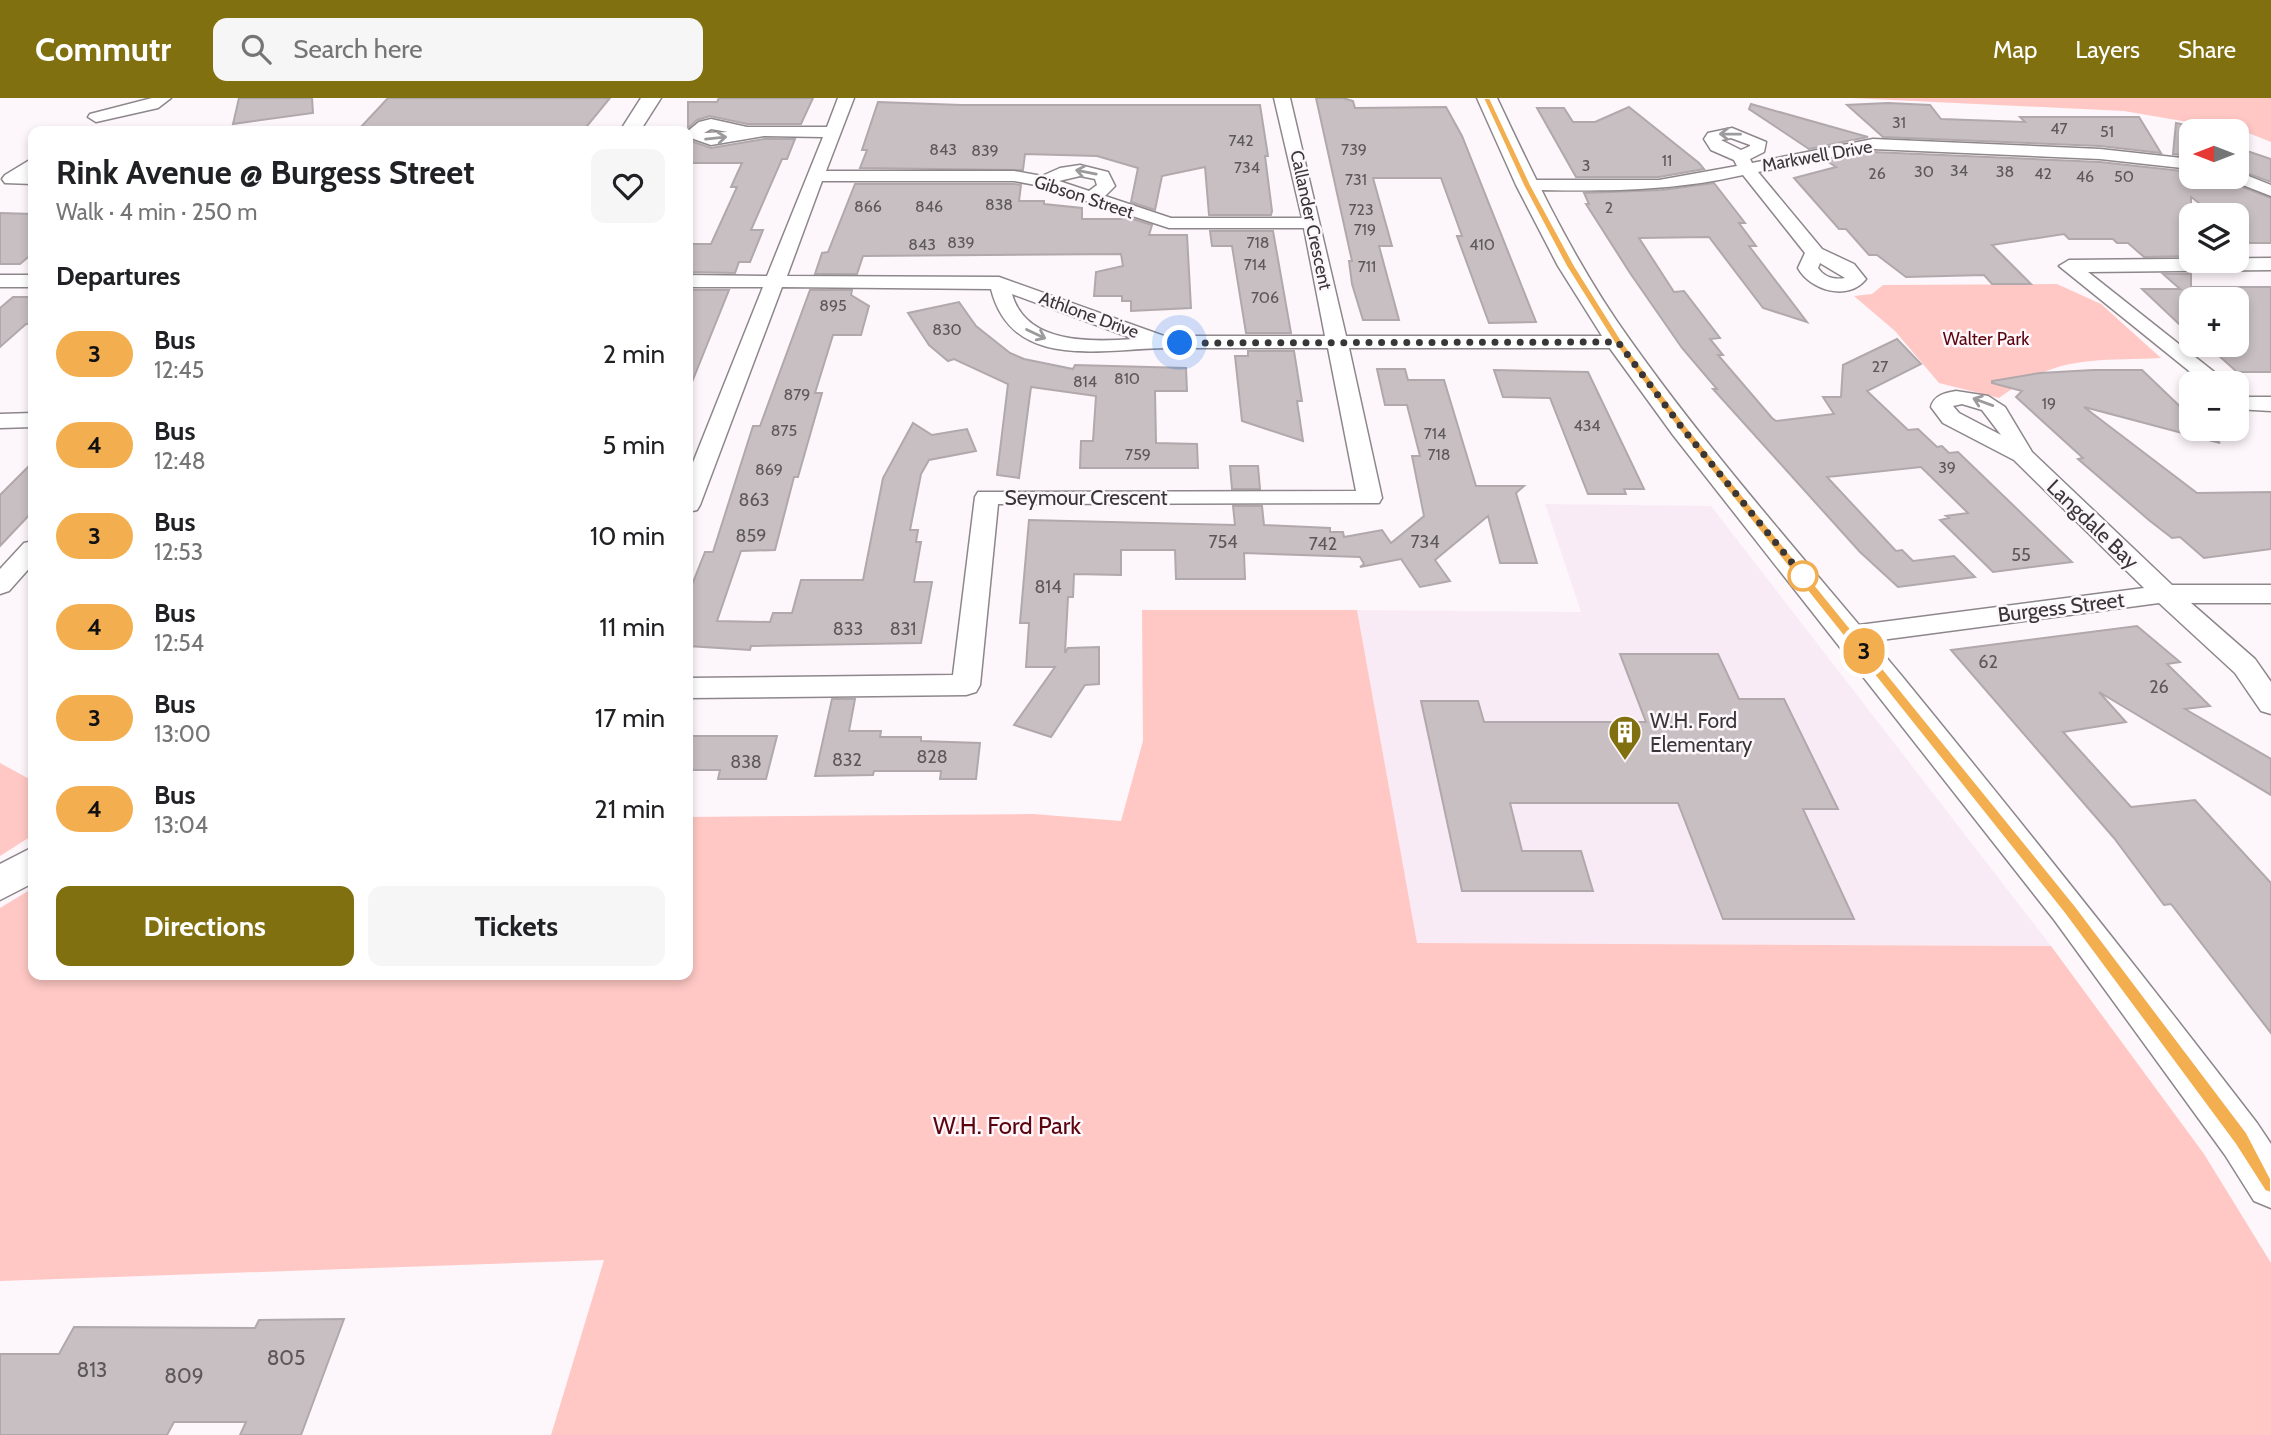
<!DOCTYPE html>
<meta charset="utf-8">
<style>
:root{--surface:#fff;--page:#f6f6f6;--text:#202124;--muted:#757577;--accent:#81700f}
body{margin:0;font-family:Cabin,sans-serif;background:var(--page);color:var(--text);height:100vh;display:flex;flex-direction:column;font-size:26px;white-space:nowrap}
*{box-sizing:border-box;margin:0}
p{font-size:23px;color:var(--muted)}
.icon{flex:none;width:38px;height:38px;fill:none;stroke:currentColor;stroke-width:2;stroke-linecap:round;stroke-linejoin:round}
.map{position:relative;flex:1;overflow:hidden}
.side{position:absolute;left:28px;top:28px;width:665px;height:854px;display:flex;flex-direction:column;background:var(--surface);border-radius:14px;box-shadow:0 4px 10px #0003}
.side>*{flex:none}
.badge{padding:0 14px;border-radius:23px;font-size:24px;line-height:46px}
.needle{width:46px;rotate:270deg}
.fabs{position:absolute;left:2179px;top:21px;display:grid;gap:14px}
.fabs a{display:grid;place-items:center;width:70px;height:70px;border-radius:14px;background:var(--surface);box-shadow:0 4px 10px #0003;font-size:35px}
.you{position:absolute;width:35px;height:35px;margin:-18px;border:5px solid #fff;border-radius:50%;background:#1a73e8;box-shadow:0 0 0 10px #1a73e833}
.map>.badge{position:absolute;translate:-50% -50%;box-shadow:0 0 0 4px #fff}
h2{padding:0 28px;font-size:26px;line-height:63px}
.round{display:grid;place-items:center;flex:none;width:74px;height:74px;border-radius:14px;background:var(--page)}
.overview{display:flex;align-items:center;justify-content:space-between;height:119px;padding:0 28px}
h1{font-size:33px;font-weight:700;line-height:52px}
.button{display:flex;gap:14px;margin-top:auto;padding:14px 28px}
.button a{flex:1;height:80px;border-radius:14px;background:var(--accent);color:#fff;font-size:28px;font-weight:700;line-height:80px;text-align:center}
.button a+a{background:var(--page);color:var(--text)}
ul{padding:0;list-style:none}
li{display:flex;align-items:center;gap:21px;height:91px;padding:0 28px}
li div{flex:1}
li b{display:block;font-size:26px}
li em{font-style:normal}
li .badge{min-width:77px;font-weight:700;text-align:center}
header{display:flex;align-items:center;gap:42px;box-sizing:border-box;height:98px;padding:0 35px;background:var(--accent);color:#fff}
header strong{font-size:33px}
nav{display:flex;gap:38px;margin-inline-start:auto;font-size:24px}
.search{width:490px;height:63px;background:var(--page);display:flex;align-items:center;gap:18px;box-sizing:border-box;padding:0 24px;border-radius:14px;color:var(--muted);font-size:26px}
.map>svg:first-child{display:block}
</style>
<header>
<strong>Commutr</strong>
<div class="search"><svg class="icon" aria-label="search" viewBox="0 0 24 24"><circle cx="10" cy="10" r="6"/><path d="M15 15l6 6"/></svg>Search here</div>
<nav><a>Map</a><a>Layers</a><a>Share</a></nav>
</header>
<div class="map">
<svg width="2271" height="1337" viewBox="0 0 2271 1337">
<rect width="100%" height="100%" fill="#fdf6fb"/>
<path fill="#f9ebf6" d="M1545,406L1711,408L2051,848L1416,845L1357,512L1581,514Z"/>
<g fill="#ffc8c4">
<path d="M1851,0H2271V44L2246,34L2124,13Z"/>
<path d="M2057,186L2101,206L2161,260C2093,263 2056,257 1999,300L1939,285L1895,233L1854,198L1872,196L1883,187Z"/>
<path d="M1142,512H1357L1417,845L2051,848L2204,1056L2271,1165V1337H551L604,1162L0,1183V810L33,790V877H688V719L1033,716L1121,723L1143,643Z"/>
<path d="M0,665L33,683V737L0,758Z"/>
</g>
<g fill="#c8bfc2" stroke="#b1a8ab" stroke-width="2">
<path d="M239,0H312L313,15L233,26Z"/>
<path d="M388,0H610L583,33L359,31Z"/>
<path d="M719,0H813L801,26H747L710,18L697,22L688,30V4H717Z"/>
<path d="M1316,0H1343L1353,3L1355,10L1446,9L1462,38L1536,224L1489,225L1457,138H1462L1441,80H1373L1392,148H1379L1399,222H1363L1352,186L1349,163H1352Z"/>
<path d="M878,4L961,7H1260L1268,58H1265L1272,113L1271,117H1209L1205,69L1162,78L1155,112L1131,104L1138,70L1097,58L1025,56L1023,72L860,70L867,52H862Z"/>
<path d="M1888,5L1930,7L1941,21L2025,24L2020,19H2139L2161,55L2100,48L1883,39L1847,7Z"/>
<path d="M1751,6L1868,39L1809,51L1749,11Z"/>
<path d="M1629,9L1699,65L1704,71L1659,79H1576L1537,10H1564L1573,24H1595Z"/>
<path d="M2176,25L2200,30V33H2191V58L2173,56Z"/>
<path d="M764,41H795L787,61H782L751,132H763L750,164H739L735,175L688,174V157L693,146H711L737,89H731L742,65H688V42L711,50Z"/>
<path d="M2236,42L2241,43V51L2271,61V84L2236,71Z"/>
<path d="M1873,54L2100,64L2191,74V79H2225L2229,84L2271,100V145H2250L2236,134V117H2215L2191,99V158L2144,159L2128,145H2117L2113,141H2069L2064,136L1992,147L2031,186H1992L1984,177L1906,179L1877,157H1869L1846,131H1839L1794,80L1836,69L1827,63Z"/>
<path d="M1714,85L1745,125H1739L1756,148H1749L1807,224L1763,210L1709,139L1639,140L1674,194L1684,193L1720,240L1710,241L1723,257H1718L1772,320L1776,323L1834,316L1823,299H1841L1843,267L1897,241L1921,266L1867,293L1908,332L1918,331L1937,349L1942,348L1949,355L1958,354L2072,464L1993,474L1940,422L1949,420L1946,418L1968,415L1921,369L1827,379L1896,453L1902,452L1913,463L1954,458L1975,479L1898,489L1860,454L1713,291H1717L1682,250L1630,175L1586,106H1589L1584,95L1662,92Z"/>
<path d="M855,86H1014L1021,87L1019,103H1044V106L1082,110V121H1122L1123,118L1152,127L1149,137H1187L1191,210L1131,213V203H1122V198H1094L1096,174L1123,168L1121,156L863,158L857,176H815L822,155L828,154Z"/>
<path d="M0,115L33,116V155L20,166H0Z"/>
<path d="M1210,133H1273L1291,235H1246L1232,148H1212Z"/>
<path d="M2163,176H2191V189H2271V274H2237L2207,247H2236V201H2191V232L2185,226H2179L2142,191H2180Z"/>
<path d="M688,192H729L688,294Z"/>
<path d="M810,192H852L851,197L869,208L861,237H833L815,295H822L798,379H794L775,452L741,453L717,523L770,524L773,515H792L801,482H863L883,380L913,325L932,337L967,331L976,353L929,362L921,376L910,432H918L916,444H921L914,484H932L921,545L751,548L750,552L688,548V497L705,454H713L753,328H760Z"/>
<path d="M13,199H33V226H26L0,249V210Z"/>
<path d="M959,204L976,228L1010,255L1024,261L1073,271L1075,267L1186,270L1187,293H1155L1156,345L1197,346L1198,370H1080L1081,343H1093L1096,298L1031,289L1019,380L997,377L1008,286L954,261L948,263L929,247L908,215Z"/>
<path d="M1248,253H1294L1302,303H1297L1303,343L1242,323L1235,258H1248Z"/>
<path d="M1377,271H1405L1408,282H1444L1476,388H1524L1516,395L1537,465H1500L1488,418L1435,462L1450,483L1420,489L1401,461L1360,469L1364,466L1360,459L1244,455L1245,481H1176L1175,452H1121V477L1074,476L1073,499H1068L1065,555L1068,550L1099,549V586L1085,587L1051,639L1014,627L1055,569H1026L1029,525H1020L1029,422L1235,427L1233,408H1262L1264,427L1330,430V434H1343L1344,439L1382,432L1391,445L1424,418L1412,358H1420L1407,307H1385Z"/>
<path d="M1494,272L1588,274L1644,391H1624L1626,396H1588L1550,300L1503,299Z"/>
<path d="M2093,272H2142L2191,319V331H2204L2220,345L2084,309L2197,395L2271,394V451L2204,460L2180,439L2172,440L2150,423L2078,361L2083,360L2016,299L2022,293L1992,285V283L2040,275Z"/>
<path d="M33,364V413L0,448V397Z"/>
<path d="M1230,368H1258L1260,391H1232Z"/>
<path d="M2137,528L2180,564L2167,566L2210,608L2185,611L2271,661V697L2099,594L2126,624L2063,634L2131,709L2195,702L2271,785V935L2171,806L2164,807L2114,740L1951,552Z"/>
<path d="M1620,556H1718L1739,601H1784L1838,711H1803L1854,821H1723L1678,705H1510L1522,753H1581L1593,793H1462L1421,603H1478L1484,624H1646Z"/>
<path d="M832,601H855L849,633H881L880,639H921V643L980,645L976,681H940L941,673H874L873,677L815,678Z"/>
<path d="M688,638H777L766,681H718L720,672H688Z"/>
<path d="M344,1221L301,1337H240L246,1324H174L167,1337H0V1256H59L74,1229L255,1230L259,1222Z"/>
</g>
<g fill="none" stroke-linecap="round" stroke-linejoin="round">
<defs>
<g id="minor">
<path d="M152,0H171L158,10L96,24L88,19L90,16Z"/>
<path d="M838,0H854L826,73H1014L1042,78L1060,70L1080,67L1108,74L1115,88L1105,98L1171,120H1302L1274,0H1290L1346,238H1618L1628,244L1618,250H1349L1382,400L1379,405L998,406L980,587L976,594L966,597L688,600V580L953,577L975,399L978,394L1356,393L1328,250C1275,250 1221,250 1168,250C1105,250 1012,275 991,191L782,189L700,407L697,412L688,414V377L763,189H688V177L767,178L823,39L764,38L711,47L688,39V33L699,24L711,21L747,29H827ZM711,31L728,34L704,35ZM1080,78L1095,81L1097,87L1089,93L1059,83ZM822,83H1014L1041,88L1169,130H1304L1325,238H1164L999,179L787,178ZM1012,196L1134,241C1092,244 1026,247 1012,196Z"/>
<path d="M1732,30L1766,44L1764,54L1750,61L1752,65L1873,41L2100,51L2191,61V71L2100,61L1873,51L1758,74L1822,151L1854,166L1866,181C1848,204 1810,192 1798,170L1805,155L1743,77C1668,94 1603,93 1527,92L1518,87L1527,82H1659L1737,68L1734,62L1711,52L1704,41L1708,35ZM1731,40L1750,47V48L1741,52L1721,42ZM1820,165L1845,180C1834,182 1824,179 1818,170Z"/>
<path d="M33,60V73L29,76H33V86L5,85L2,81L5,77Z"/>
<path d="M2236,73L2271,87V98L2230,82L2228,79H2236Z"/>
<path d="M2271,160V172L2088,174L2228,285H2204L2059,168L2069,162Z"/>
<rect x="0" y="177" width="33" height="12"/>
<path d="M1956,293L1988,298L2005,309L2032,354L2172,487H2271V505H2191L2255,561L2271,584V616L2261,613L2235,575L2159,505L1851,546L1841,544L1838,537L1841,530L1851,528L2144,490L2014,362L1943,325L1931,309C1934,297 1945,295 1956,293ZM1962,306L1982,312L2001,337L1959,315L1953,308Z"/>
<path d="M2236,294L2249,299H2271V313L2236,311Z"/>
<path d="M33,315V329L0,330V316Z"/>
<path d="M33,443V466L9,493L0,496V471L24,445Z"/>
</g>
<g id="tertiary">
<path d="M641,0H661L640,33H620Z"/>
<path d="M1477,0H1497C1536,83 1576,167 1630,242C1713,359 1810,467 1901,577C2022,725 2141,874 2257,1025L2271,1046V1110L2254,1103L2225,1057L2055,823L1673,337L1609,249L1558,168L1516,87Z"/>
<path d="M33,749V785L0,802V766Z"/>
</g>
</defs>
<use href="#minor" stroke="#8d878b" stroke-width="3"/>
<use href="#tertiary" stroke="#8d878b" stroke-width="3"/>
<use href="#minor" fill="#fff" fill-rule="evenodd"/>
<use href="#tertiary" fill="#fff" fill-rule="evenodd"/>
</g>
<defs><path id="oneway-shaft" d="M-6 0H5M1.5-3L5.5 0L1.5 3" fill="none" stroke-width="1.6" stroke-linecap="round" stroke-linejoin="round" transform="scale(1.75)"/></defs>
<g stroke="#9c9a9c">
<use href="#oneway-shaft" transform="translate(1730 36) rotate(-179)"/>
<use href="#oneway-shaft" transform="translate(716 40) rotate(-6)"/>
<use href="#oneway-shaft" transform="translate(1086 74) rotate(-169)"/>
<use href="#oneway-shaft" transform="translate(1036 236) rotate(25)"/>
<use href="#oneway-shaft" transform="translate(1983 304) rotate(-160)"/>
</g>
<path fill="#f2ae4f" stroke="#fff" stroke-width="2" d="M1483,0H1490L1531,87L1575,168L1622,243L1687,329L2074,806L2247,1035L2271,1081V1095L2265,1093L2235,1046L2064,815L1680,333L1615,246L1566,168L1523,87Z"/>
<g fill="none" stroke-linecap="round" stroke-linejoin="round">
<path stroke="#393638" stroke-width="7" stroke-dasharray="0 12.6" d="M1180,245L1618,244L1683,331L1803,478"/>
</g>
<defs>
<symbol id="building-pin" viewBox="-11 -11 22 30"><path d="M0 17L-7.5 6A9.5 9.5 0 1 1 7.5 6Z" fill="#81700f" stroke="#fdf6fb"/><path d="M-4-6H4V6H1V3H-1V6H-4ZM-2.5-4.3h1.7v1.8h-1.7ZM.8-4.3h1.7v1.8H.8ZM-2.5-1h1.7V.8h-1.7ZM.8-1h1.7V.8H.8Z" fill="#fff"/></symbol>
</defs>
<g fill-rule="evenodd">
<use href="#building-pin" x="1606" y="615" width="38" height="52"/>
</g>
<circle fill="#fff" stroke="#f2ae4f" stroke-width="3.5" cx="1803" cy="478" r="14"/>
<g text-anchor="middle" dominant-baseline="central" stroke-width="5" stroke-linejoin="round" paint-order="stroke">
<g font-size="16" fill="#5d585a">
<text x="1899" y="24">31</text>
<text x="2059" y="30">47</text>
<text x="2107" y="33">51</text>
<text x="1241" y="42">742</text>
<text x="943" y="51">843</text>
<text x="1354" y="51">739</text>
<text x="985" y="52">839</text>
<text x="1667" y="62">11</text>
<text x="1586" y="67">3</text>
<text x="1247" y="69">734</text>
<text x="1959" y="72">34</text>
<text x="1924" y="73">30</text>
<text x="2005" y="73">38</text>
<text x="1877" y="75">26</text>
<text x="2043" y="75">42</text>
<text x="2085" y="78">46</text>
<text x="2124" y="78">50</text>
<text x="1356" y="81">731</text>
<text x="999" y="106">838</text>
<text x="868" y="108">866</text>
<text x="929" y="108">846</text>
<text x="1609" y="109">2</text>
<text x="1361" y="111">723</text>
<text x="1365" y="131">719</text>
<text x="961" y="144">839</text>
<text x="1258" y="144">718</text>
<text x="922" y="146">843</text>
<text x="1482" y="146">410</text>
<text x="1255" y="166">714</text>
<text x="1367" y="168">711</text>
<text x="1265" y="199">706</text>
<text x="833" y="207">895</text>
<text x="947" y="231">830</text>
<text x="1880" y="268">27</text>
<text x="1127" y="280">810</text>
<text x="1085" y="283">814</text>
<text x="797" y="296">879</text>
<text x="2049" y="305">19</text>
<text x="1587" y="327">434</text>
<text x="784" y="332">875</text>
<text x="1435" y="335">714</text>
<text x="1138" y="356">759</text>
<text x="1439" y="356">718</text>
<text x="1947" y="369">39</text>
<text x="769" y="371">869</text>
</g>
<g font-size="18" fill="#393638" stroke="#fdf6fb">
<text transform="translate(1817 58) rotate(-10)">Markwell Drive</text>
<text transform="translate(1084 99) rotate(18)">Gibson Street</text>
<text transform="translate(1311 122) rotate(78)">Callander Crescent</text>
<text transform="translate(1089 217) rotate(20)">Athlone Drive</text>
</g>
<g font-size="18" fill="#5c040e" stroke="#fdf6fb">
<text x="1986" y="241">Walter Park</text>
</g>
<g font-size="18" fill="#5d585a">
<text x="754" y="402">863</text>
<text x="751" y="438">859</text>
<text x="1223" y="444">754</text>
<text x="1425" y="444">734</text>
<text x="1323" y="446">742</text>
<text x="2021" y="457">55</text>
<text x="1048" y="489">814</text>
<text x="848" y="531">833</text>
<text x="903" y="531">831</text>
<text x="1988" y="564">62</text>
<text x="2159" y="589">26</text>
<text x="932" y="659">828</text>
<text x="847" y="662">832</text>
<text x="746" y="664">838</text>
</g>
<g font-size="21" fill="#393638" stroke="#fdf6fb">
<text x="1086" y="399">Seymour Crescent</text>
<text transform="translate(2093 426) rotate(44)">Langdale Bay</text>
<text transform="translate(2061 509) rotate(-7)">Burgess Street</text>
</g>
<g font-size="21" fill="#393638" stroke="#fdf6fb" text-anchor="start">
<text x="1650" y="622">W.H. Ford<tspan x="1650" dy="24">Elementary</tspan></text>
</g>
<g font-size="21" fill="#5d585a">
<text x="286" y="1259">805</text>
<text x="92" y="1271">813</text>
<text x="184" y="1277">809</text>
</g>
<g font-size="24" fill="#5c040e" stroke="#fdf6fb">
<text x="1007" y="1027">W.H. Ford Park</text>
</g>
</g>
</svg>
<div class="fabs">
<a><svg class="needle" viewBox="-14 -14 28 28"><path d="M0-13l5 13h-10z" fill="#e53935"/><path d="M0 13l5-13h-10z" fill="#757577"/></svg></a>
<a><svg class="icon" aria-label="layers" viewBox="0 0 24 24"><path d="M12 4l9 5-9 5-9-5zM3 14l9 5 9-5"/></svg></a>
<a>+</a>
<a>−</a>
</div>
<div class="you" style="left:1180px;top:245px"></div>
<b class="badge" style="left:1864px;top:553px;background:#f2ae4f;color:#111">3</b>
<section class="side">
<div class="overview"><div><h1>Rink Avenue @ Burgess Street</h1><p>Walk · 4 min · 250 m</p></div><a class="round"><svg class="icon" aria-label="heart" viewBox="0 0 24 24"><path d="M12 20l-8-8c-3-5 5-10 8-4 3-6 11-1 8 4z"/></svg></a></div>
<h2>Departures</h2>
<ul>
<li><span class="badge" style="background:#f2ae4f;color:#111">3</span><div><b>Bus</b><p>12:45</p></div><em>2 min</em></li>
<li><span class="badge" style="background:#f2ae4f;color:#111">4</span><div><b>Bus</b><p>12:48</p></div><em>5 min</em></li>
<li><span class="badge" style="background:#f2ae4f;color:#111">3</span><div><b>Bus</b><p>12:53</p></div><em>10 min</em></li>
<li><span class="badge" style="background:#f2ae4f;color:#111">4</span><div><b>Bus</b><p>12:54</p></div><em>11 min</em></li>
<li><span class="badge" style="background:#f2ae4f;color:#111">3</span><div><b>Bus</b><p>13:00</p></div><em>17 min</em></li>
<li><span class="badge" style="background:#f2ae4f;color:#111">4</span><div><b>Bus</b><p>13:04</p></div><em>21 min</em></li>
</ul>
<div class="button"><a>Directions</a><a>Tickets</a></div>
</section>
</div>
